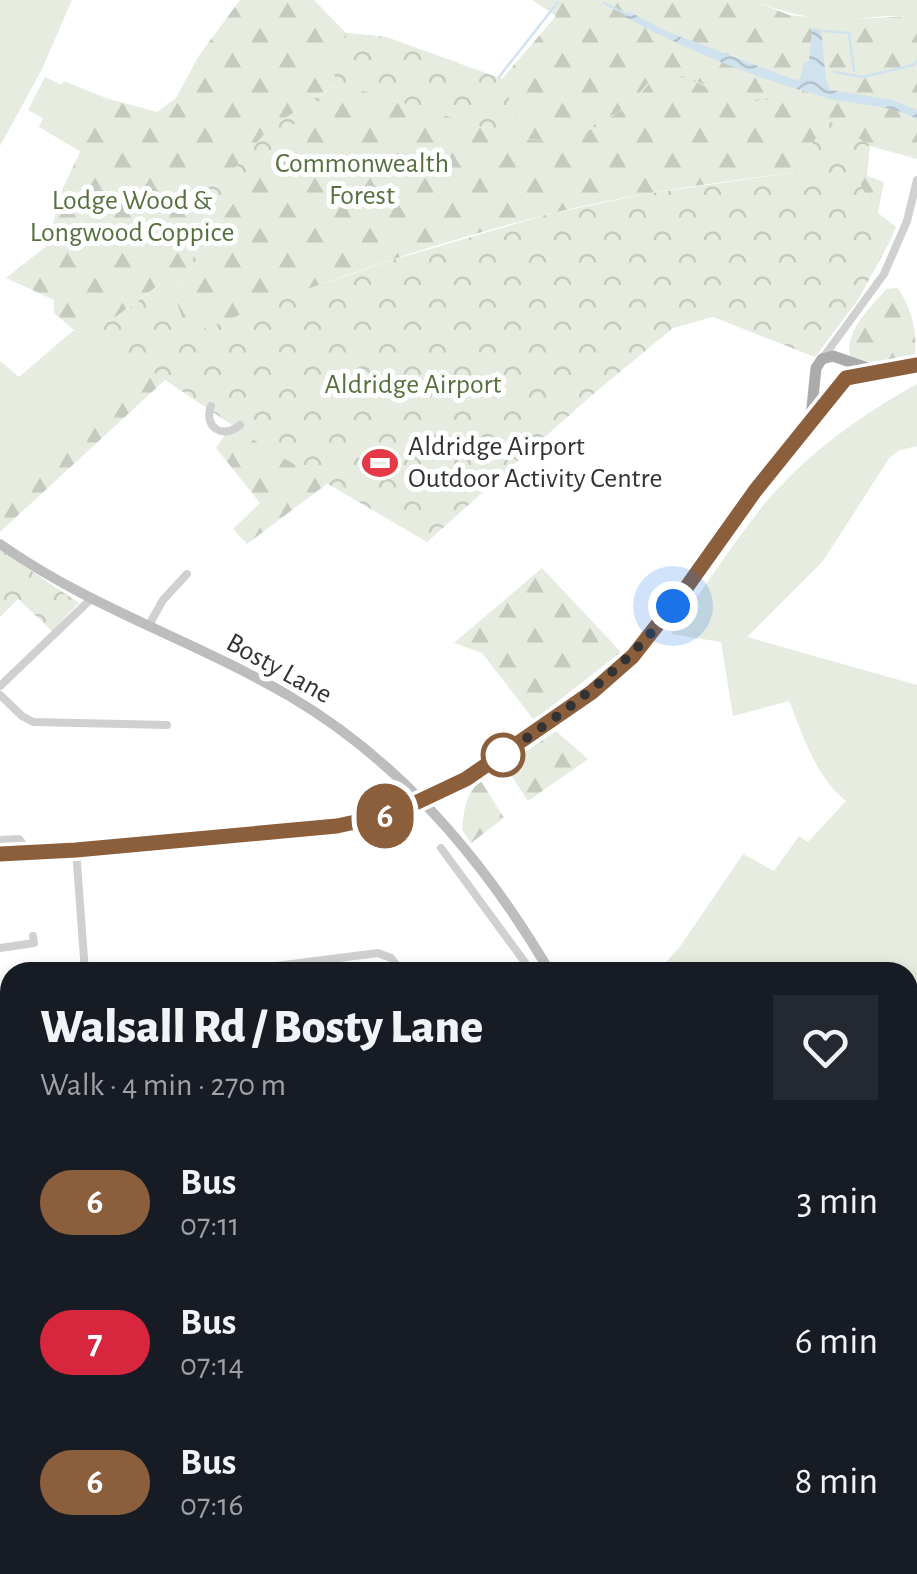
<!DOCTYPE html>
<meta charset="utf-8">
<style>
:root{--surface:#171b24;--page:#242831;--text:#f1f3f6;--muted:#9ea1a6}
body{margin:0;font-family:"Alegreya Sans",sans-serif;background:var(--page);color:var(--text);height:100vh;display:flex;flex-direction:column;font-size:38px;white-space:nowrap}
*{box-sizing:border-box;margin:0}
p{font-size:32px;color:var(--muted)}
.icon{flex:none;width:55px;height:55px;fill:none;stroke:currentColor;stroke-width:2;stroke-linecap:round;stroke-linejoin:round}
.map{position:relative;flex:1;overflow:hidden}
.details{position:absolute;left:0px;top:962px;width:918px;height:612px;display:flex;flex-direction:column;background:var(--surface);border-radius:30px 30px 0 0;box-shadow:0 5px 15px #0003}
.details>*{flex:none}
.badge{padding:0 20px;border-radius:32px;font-size:35px;line-height:65px}
.you{position:absolute;width:50px;height:50px;margin:-25px;border:8px solid #fff;border-radius:50%;background:#1a73e8;box-shadow:0 0 0 15px #1a73e833}
.map>.badge{position:absolute;translate:-50% -50%;box-shadow:0 0 0 5px #fff}
.round{display:grid;place-items:center;flex:none;width:105px;height:105px;border-radius:0px;background:var(--page)}
.summary{display:flex;align-items:center;justify-content:space-between;height:170px;padding:0 40px}
h1{font-size:48px;font-weight:800;line-height:75px}
ul{padding:0;list-style:none}
li{display:flex;align-items:center;gap:30px;height:140px;padding:0 40px}
li div{flex:1}
li b{display:block;font-size:38px}
li em{font-style:normal}
li .badge{min-width:110px;font-weight:700;text-align:center}
.map>svg:first-child{display:block}
</style>
<div class="map">
<svg width="917" height="1574" viewBox="0 0 917 1574">
<defs>
<pattern id="forest-firs" width="22" height="20" patternUnits="userSpaceOnUse" patternTransform="scale(2.5)"><rect width="22" height="20" fill="#e6ecdf"/><path d="M5 1l3.5 6h-7zM16 11l3.5 6h-7z" fill="#c6cbc0"/></pattern>
<pattern id="park-crowns" width="20" height="18" patternUnits="userSpaceOnUse" patternTransform="scale(2.5)"><rect width="20" height="18" fill="#e6ecdf"/><path d="M2 6a3 3 0 1 1 6 0M12 15a3 3 0 1 1 6 0" fill="none" stroke="#c6cbc0"/></pattern>
<pattern id="water-waves" width="16" height="10" patternUnits="userSpaceOnUse" patternTransform="scale(2.5)"><rect width="16" height="10" fill="#cfe2ee"/><path d="M0 5q4-4 8 0t8 0" fill="none" stroke="#b2c2cd"/></pattern>
</defs>
<rect width="100%" height="100%" fill="#fff"/>
<g fill="#e6ecdf">
<path d="M0,0H72L41,71L0,146Z"/>
<path d="M751,0H917V21C897,10 868,20 845,20C811,20 782,12 751,0Z"/>
<path d="M45,77L61,85L64,81L106,98L81,152L39,127L43,118L28,110Z"/>
<path d="M74,330L122,351L148,368L0,505V361L19,377Z"/>
<path d="M917,384V446L900,450L890,457L823,561L747,637L917,685V1064L908,1074V972H657L679,948L743,854L774,871L799,836L808,842L846,801C815,776 804,737 789,701L733,716L721,642L671,634C703,590 732,544 766,502C808,453 861,415 917,384Z"/>
<path d="M908,1137L911,1141L917,1137V1339L908,1332Z"/>
</g>
<g fill="url(#forest-firs)">
<path d="M240,0H314L346,33L386,37L502,79L556,16L532,0H751L789,15L844,20L908,16L917,21V159L870,146L867,176L884,182L878,213L896,227L889,243L846,155L869,145L826,120L819,169C729,181 638,192 549,214C426,245 305,287 189,336L174,295C212,238 269,136 324,97C332,91 344,90 354,88L522,138L347,83H337L268,130L217,188L198,173L193,176L222,213L171,293L160,284L109,322L89,312L74,330L54,313V300L6,278L48,245L60,194L106,98L157,112L176,98L198,57Z"/>
<path d="M898,288C913,312 917,331 915,358L862,362L851,360C842,332 870,309 886,289Z"/>
<path d="M148,368L165,380L0,532V500Z"/>
<path d="M232,425L328,483L247,544L233,529L260,503L216,448Z"/>
<path d="M542,568L621,652L534,720L482,653L454,643Z"/>
<path d="M556,731L588,759L528,801L505,766Z"/>
<path d="M481,781L504,818L471,843L462,830C464,811 465,793 481,781Z"/>
</g>
<g fill="url(#park-crowns)" fill-rule="evenodd">
<path d="M346,33L386,37L502,79L523,138C535,139 552,143 564,140C602,129 632,105 655,74L688,77L739,102L773,98L833,123L870,145L846,155L889,243L858,300L815,357L713,317L673,328L592,395L427,542L263,446L122,351L74,330L89,312L109,322L161,284L171,292L222,213L192,175L198,173L217,188L268,130L336,84L333,65ZM656,75L688,78L738,103L773,99L825,121L807,154L818,169L645,194L549,214L389,261L270,302L189,336L174,295C212,237 269,137 324,97C332,91 344,90 354,88L522,139L561,142L632,105Z"/>
<path d="M0,550L79,603L52,631L18,599L0,617Z"/>
<path d="M908,1476L911,1481H917V1574H758V1565H908Z"/>
</g>
<path fill="url(#water-waves)" d="M628,11L668,32L795,80L800,79L804,63L809,61L812,28L821,29L826,80L831,90L893,100L917,110V119C888,103 858,106 827,98C758,79 688,51 625,17Z"/>
<g fill="none" stroke-linecap="round" stroke-linejoin="round">
<g stroke="#cfe2ee" stroke-width="2.5">
<path d="M604,3L626,14"/>
<path d="M824,31L849,33L854,71"/>
<path d="M834,72L863,77L913,65L917,61"/>
<path d="M499,77L558,2"/>
</g>
<g stroke="#cfe2ee" stroke-width="6">
<path d="M396,1565L414,1574"/>
<path d="M102,1574L113,1565"/>
</g>
<g stroke="#d0d0d0" stroke-width="8">
<path d="M822,359L884,274L907,221L917,180"/>
<path d="M211,406C203,427 223,440 240,425"/>
<path d="M149,625L163,600L187,574"/>
<path d="M0,686L91,599"/>
<path d="M0,695L22,716L33,722L167,725"/>
<path d="M0,840L19,839L23,844V853"/>
<path d="M441,848L532,972"/>
<path d="M76,850L85,972"/>
<path d="M0,948L34,943L33,936"/>
<path d="M250,972L268,967L378,953L391,958L402,972"/>
<path d="M3,1026L10,1067"/>
<path d="M0,1069L10,1068"/>
<path d="M0,1124L10,1123"/>
<path d="M0,1200H10"/>
<path d="M0,1280L10,1281"/>
<path d="M678,1565H694"/>
<path d="M33,1574L56,1565"/>
<path d="M748,1574L749,1565"/>
</g>
<g stroke="#bdbdbd" stroke-width="10">
<path d="M0,544C90,608 196,641 291,697C401,762 486,863 550,972"/>
<path d="M908,1343L917,1351"/>
</g>
<g stroke="#ababab" stroke-width="11">
<path d="M811,417L816,368L822,359L833,356L870,369"/>
<path d="M0,854L104,848L337,826L392,814L467,779L592,692L633,655L686,589L755,491L846,378L917,365"/>
</g>
<g stroke="#888" stroke-width="2.5" stroke-dasharray="10 8" stroke-linecap="butt">
<path d="M0,1328L10,1330"/>
<path d="M908,1408H917"/>
</g>
</g>
<g fill="none" stroke-linecap="round" stroke-linejoin="round">
<defs>
<path id="line" d="M0,854L76,850L337,826L392,814L466,779L592,692L633,656L686,588L755,491L846,378L917,365"/>
</defs>
<use href="#line" stroke="#fff" stroke-width="22"/>
<use href="#line" stroke="#8b5e3c" stroke-width="15"/>
<path stroke="#333" stroke-width="10" stroke-dasharray="0 18" d="M503,755L493,762C560,714 622,674 673,606"/>
</g>
<defs>
<symbol id="stadium-bare" viewBox="-9 -9 18 18"><path d="M0-5a6.5 5 0 1 0 0 10a6.5 5 0 1 0 0-10ZM-3.5-1.8h7v3.6h-7Z" fill="#e63946" stroke="#fff" stroke-width="2.5" paint-order="stroke"/></symbol>
</defs>
<g fill-rule="evenodd">
<use href="#stadium-bare" x="355" y="438" width="50" height="50"/>
</g>
<circle fill="#fff" stroke="#8b5e3c" stroke-width="5" cx="503" cy="755" r="20"/>
<g text-anchor="middle" dominant-baseline="central" stroke-width="10" stroke-linejoin="round" paint-order="stroke">
<g font-size="28" fill="#56703f" stroke="#fff">
<text x="362" y="164">Commonwealth<tspan x="362" dy="32">Forest</tspan></text>
<text x="132" y="201">Lodge Wood &amp;<tspan x="132" dy="32">Longwood Coppice</tspan></text>
<text x="413" y="385">Aldridge Airport</text>
</g>
<g font-size="28" fill="#333" stroke="#fff" text-anchor="start">
<text x="408" y="447">Aldridge Airport<tspan x="408" dy="32">Outdoor Activity Centre</tspan></text>
</g>
<g font-size="28" fill="#333" stroke="#fff">
<text transform="translate(279 669) rotate(29)">Bosty Lane</text>
</g>
</g>
</svg>
<div class="you" style="left:673px;top:606px"></div>
<b class="badge" style="left:385px;top:816px;background:#8b5e3c;color:#fff">6</b>
<section class="details">
<div class="summary"><div><h1>Walsall Rd / Bosty Lane</h1><p>Walk · 4 min · 270 m</p></div><a class="round"><svg class="icon" aria-label="heart" viewBox="0 0 24 24"><path d="M12 20l-8-8c-3-5 5-10 8-4 3-6 11-1 8 4z"/></svg></a></div>
<ul>
<li><span class="badge" style="background:#8b5e3c;color:#fff">6</span><div><b>Bus</b><p>07:11</p></div><em>3 min</em></li>
<li><span class="badge" style="background:#d7263d;color:#fff">7</span><div><b>Bus</b><p>07:14</p></div><em>6 min</em></li>
<li><span class="badge" style="background:#8b5e3c;color:#fff">6</span><div><b>Bus</b><p>07:16</p></div><em>8 min</em></li>
</ul>
</section>
</div>
